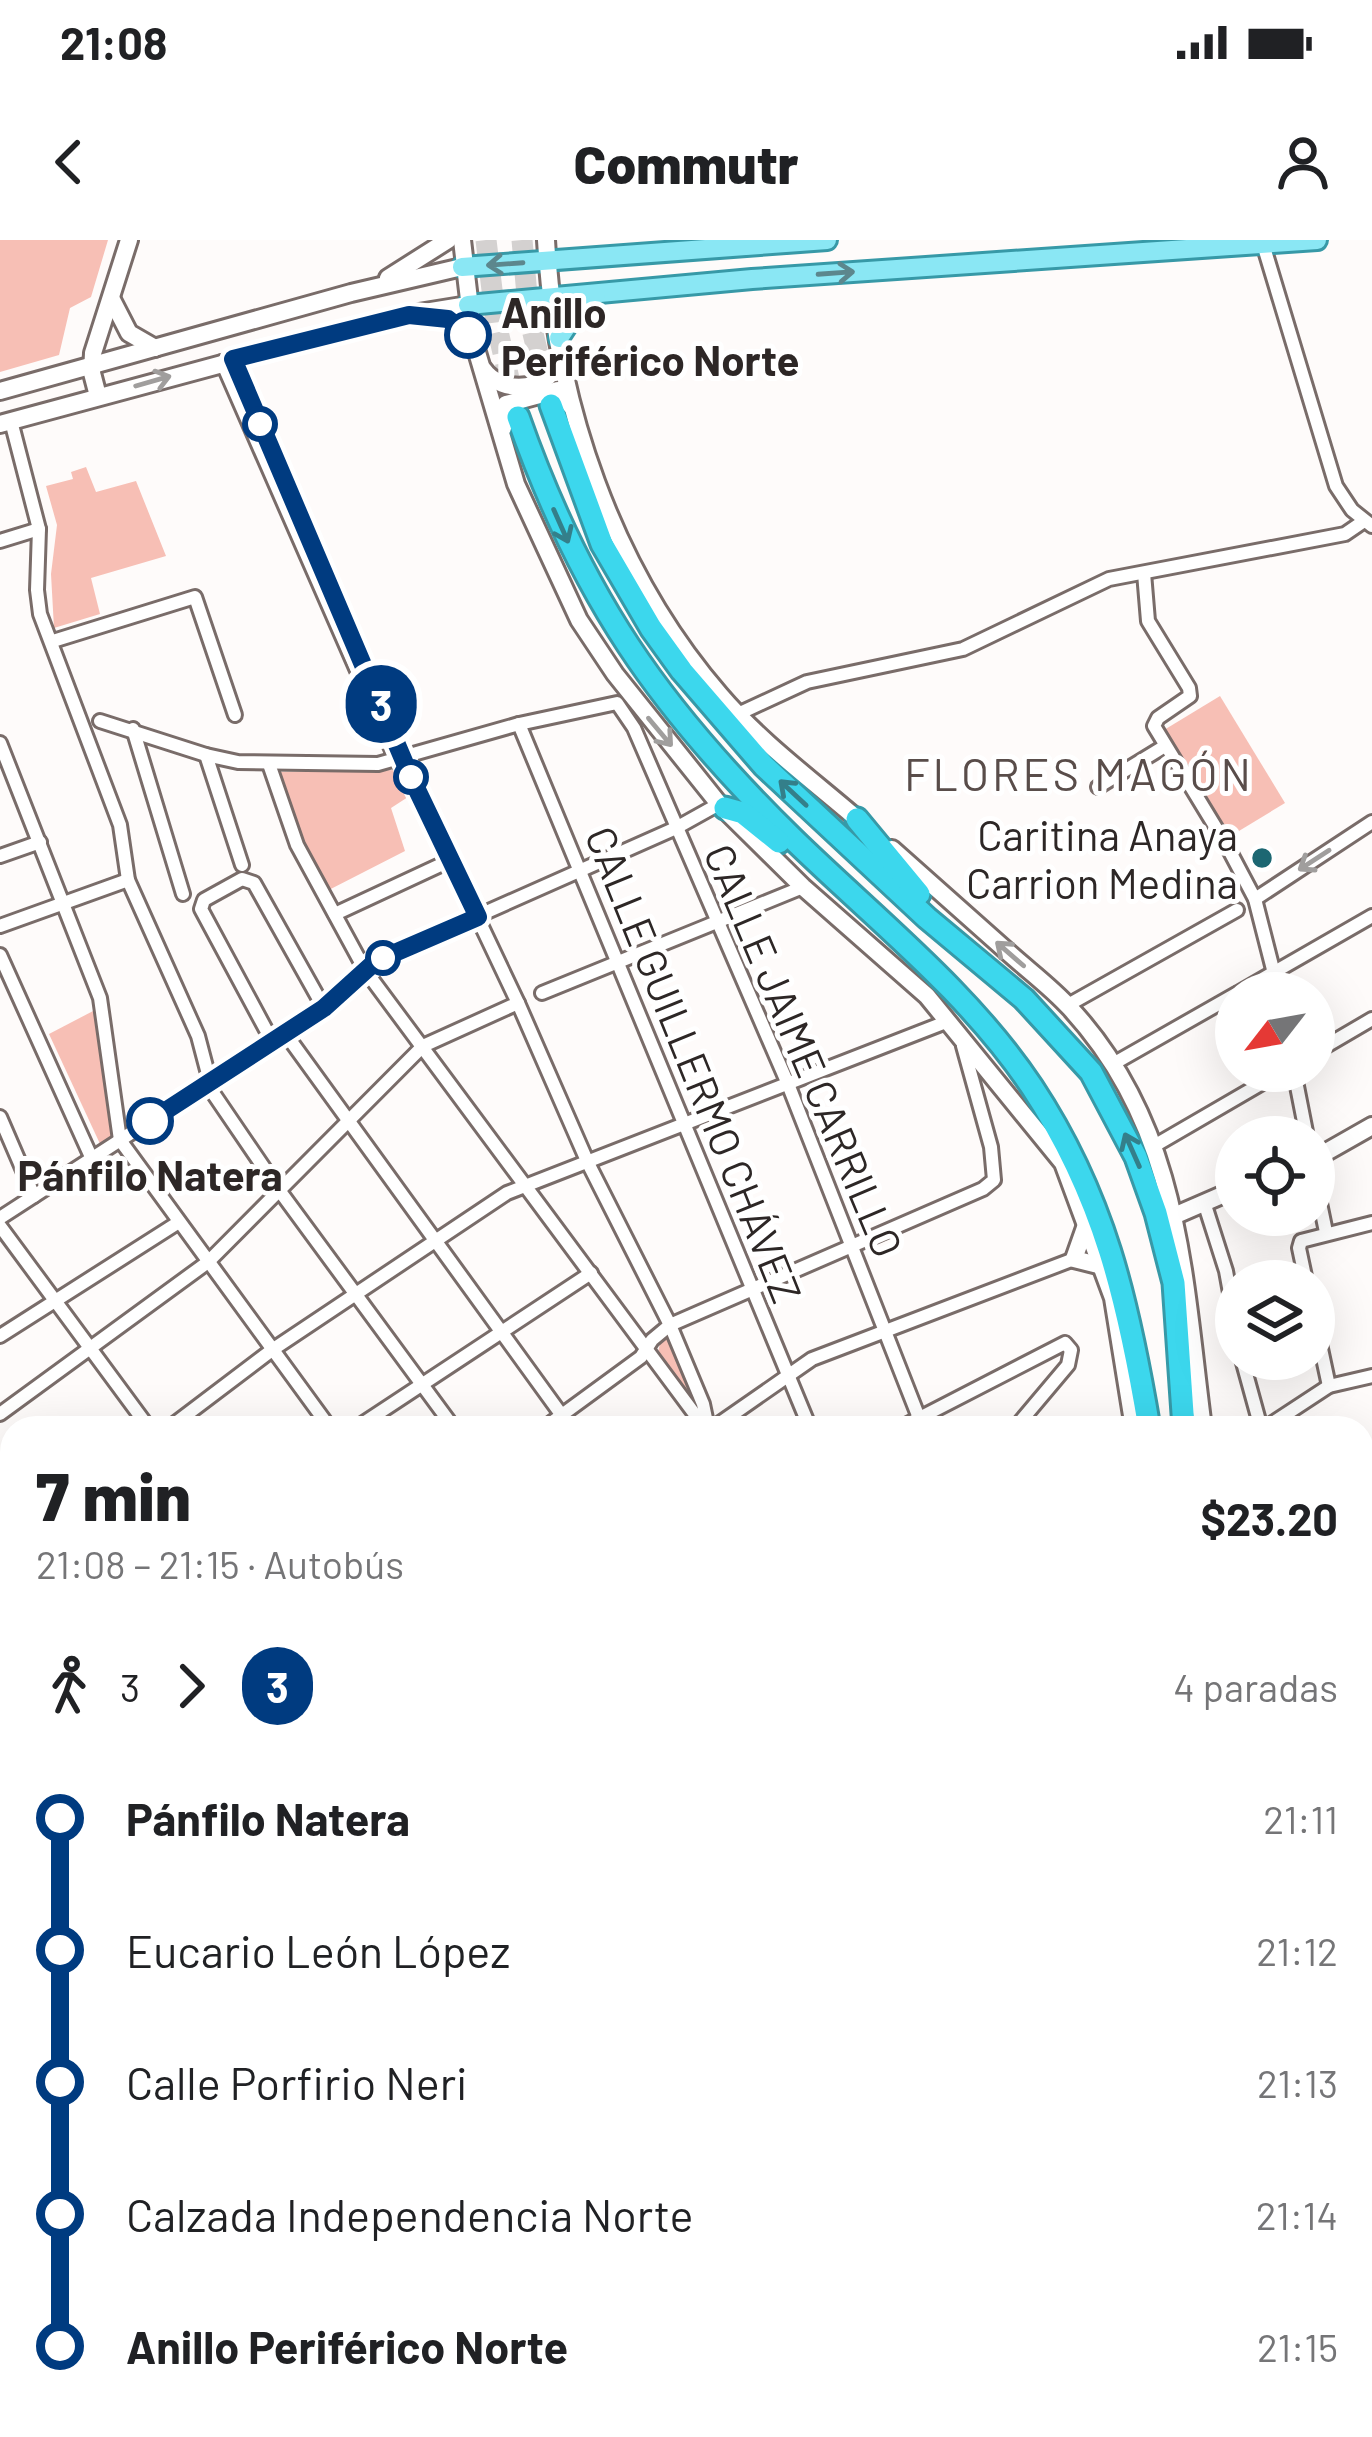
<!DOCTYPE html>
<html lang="es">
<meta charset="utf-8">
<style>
:root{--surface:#fff;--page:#f6f6f6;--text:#202124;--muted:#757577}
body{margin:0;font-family:Barlow,sans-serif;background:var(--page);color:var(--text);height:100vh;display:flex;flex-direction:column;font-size:45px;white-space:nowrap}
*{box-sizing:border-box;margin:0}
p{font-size:39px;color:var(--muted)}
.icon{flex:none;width:66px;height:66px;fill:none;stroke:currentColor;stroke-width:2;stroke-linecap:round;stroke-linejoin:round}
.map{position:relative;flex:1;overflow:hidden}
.sheet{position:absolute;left:0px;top:1176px;width:1374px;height:1023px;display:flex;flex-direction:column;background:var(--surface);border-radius:36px 36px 0 0;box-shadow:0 12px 48px #0002}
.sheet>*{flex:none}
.badge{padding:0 24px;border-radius:39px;font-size:42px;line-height:78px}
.needle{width:78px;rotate:239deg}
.fabs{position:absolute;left:1215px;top:732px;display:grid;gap:24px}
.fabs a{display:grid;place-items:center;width:120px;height:120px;border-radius:50%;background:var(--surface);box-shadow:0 12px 48px #0002;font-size:60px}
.map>.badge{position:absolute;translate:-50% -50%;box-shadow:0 0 0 6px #fff}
.legs{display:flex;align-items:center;gap:18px;height:132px;padding:0 36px;font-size:39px}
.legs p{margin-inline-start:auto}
.summary{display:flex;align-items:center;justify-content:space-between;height:204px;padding:0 36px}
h1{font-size:66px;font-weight:800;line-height:90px}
ul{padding:0 36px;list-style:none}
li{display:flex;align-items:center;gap:42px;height:132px;font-size:45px}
li i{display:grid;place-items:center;width:18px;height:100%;margin:0 15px;background:currentColor}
li i::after{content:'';width:30px;height:30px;margin:-15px;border:9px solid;border-radius:50%;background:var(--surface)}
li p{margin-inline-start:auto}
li:first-child i{background:linear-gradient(#0000 50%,currentColor 0)}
li:last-child i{background:linear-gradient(currentColor 50%,#0000 0)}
.status{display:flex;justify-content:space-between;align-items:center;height:84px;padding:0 60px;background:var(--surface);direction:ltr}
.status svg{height:33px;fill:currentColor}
header{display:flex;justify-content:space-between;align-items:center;height:156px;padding:0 36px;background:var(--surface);font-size:54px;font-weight:800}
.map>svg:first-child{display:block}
</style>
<div class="status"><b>21:08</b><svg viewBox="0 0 49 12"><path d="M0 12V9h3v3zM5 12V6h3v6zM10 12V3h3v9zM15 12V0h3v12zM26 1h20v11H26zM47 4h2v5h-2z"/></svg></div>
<header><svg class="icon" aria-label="back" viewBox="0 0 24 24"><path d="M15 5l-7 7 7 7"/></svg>Commutr<svg class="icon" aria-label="person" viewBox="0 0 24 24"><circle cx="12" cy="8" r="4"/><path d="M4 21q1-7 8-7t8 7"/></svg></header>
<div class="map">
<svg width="1372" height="2197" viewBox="0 0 1372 2197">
<rect width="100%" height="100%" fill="#fefbfa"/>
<g fill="#f7bfb5">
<path d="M0,0H108L91,57L70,68L59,115L0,132Z"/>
<path d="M86,227L96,252L136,241L166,316L91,338L100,374L54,388L51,334L57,285L46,246L73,239L71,232Z"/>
<path d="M1220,456L1285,563L1229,597L1164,490Z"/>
<path d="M398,530L408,557L391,568L405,611L319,655L268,532Z"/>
<path d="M95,770L112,900L101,906L49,794Z"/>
<path d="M669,1095L698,1162L696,1170L657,1115L660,1104Z"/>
<path d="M407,2187H549L545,2197H439L432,2188L409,2195Z"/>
</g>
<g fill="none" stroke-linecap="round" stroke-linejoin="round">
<path stroke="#74bbc7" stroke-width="3" d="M722,2192L728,2187"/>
<g stroke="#d4d1d0" stroke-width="21" stroke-dasharray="21 10" stroke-linecap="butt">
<path d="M486,0L496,83L515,164"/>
<path d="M522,0L529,77L549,159"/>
</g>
<defs>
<g id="street">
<path d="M1263,4L1336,246L1352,270L1372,286"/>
<path d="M233,119L409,533L518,763L588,923L670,1085L703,1164L708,1188"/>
<path d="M222,122L397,522"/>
<path d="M11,181L39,289L37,350L40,374L120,585L128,640L198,796L213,853L279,950L454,1188"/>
<path d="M0,301L39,289"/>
<path d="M1144,333L1148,381L1189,448L1190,456L1158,478L1154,486L1227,606L1255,659L1279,753"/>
<path d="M53,401L195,357L235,475"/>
<path d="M738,474L807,442L963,409L1109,339L1345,294L1364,281"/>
<path d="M100,481L206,515L238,522L378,524L519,484L617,463L634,488L788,844L923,1188"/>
<path d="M519,484L810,1188"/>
<path d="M133,489L183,654"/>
<path d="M0,503L100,758L120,900L330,1188"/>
<path d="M206,515L242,625"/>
<path d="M269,524L297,605L365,730L705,1188"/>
<path d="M1098,547L1165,506"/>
<path d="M0,616L40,602"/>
<path d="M1255,659L1372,582"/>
<path d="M335,674L451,620"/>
<path d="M0,686L128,640"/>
<path d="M0,715L92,919"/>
<path d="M542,753L803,647"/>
<path d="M1238,753L1372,676"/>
<path d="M1068,765L1237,670"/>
<path d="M285,793L571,1188"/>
<path d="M272,801L201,669L204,660L242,639L254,643L324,768"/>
<path d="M1314,813L1372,779"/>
<path d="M1113,824L1236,754"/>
<path d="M1294,831L1307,897"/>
<path d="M0,877L34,956"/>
<path d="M1154,906L1283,831"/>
<path d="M1314,934L1326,992"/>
<path d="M1204,962L1226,1031L1236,1086"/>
<path d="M0,978L324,768L376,721L676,588L719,564"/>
<path d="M0,986L149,1188"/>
<path d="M1306,1041L1299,1008L1301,1001L1372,983"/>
<path d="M1314,1076L1329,1146"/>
<path d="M0,1096L179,982"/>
<path d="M1242,1119L1261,1188"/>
<path d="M0,1174L208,1022L423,806L518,763"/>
<path d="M169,1188L272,1110L507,953L946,782"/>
<path d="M356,1188L591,1033"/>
<path d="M544,1188L641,1117L652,1100L670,1085L983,949L994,940L991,907L963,806"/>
<path d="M713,1188L812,1119L1074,1019"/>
<path d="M900,1188L1065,1103L1071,1110L1068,1125L1015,1188"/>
<path d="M1265,1188L1329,1146L1372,1136"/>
<path d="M0,1248L12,1264"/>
<path d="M1362,1258L1372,1251"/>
<path d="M0,1316L12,1306"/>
<path d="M1362,1362L1372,1379"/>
<path d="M0,1453L12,1443"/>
<path d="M1362,1503L1372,1499"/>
<path d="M1362,1559L1372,1576"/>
<path d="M0,1561L12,1584"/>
<path d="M0,1685L12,1679"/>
<path d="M1362,1713L1372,1730"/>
<path d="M0,1769L12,1764"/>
<path d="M0,1846L12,1842"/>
<path d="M1362,1889L1372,1885"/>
<path d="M0,1899L12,1920"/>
<path d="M0,2007L12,2002"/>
<path d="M0,2114L12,2109"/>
<path d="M0,2157L12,2185"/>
<path d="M928,2187L933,2197"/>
<path d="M1020,2187L1026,2197"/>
<path d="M1231,2187L1237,2197"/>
<path d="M1281,2187L1283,2197"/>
<path d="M569,2197L570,2187"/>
<path d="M733,2197L745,2187"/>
<path d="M821,2197L838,2187"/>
<path d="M1141,2197L1158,2187"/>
</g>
<g id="secondary">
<path d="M462,0L474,102L516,244L579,380L615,434L719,564L803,647L927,756L1063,923L1113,1058L1134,1188"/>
<path d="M546,0C556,164 612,330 720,455C761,503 816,543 863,584"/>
<path d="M388,38L448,0"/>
<path d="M112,60L129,93L155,108"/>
<path d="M483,129C502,157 554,151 560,116"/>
<path d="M0,151L351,53L462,27"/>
<path d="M98,156L92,133L93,113L129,0"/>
<path d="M0,184L400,76L468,65"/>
<path d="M503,188L506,164L558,150L571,166"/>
<path d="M892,609C931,644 970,678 1009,713C1029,731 1052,748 1070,768C1181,888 1183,1036 1203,1188"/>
<path d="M1314,919L1372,886"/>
<path d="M1176,975L1236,949"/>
<path d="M1086,985L1074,1019L1102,1026"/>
<path d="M1362,2066L1372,2070"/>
<path d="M1362,2181L1364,2197"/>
<path d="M703,2187L712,2197"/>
<path d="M95,2197L119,2187"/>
<path d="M981,2197L998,2187"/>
</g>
<g id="primary">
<path d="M462,27L827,0"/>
<path d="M468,65L752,39L1317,0"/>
<path d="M559,98L578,69L596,54"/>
</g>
<g id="highway">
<path d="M551,165L602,304L651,388L682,431L764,526L927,678L1024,759L1091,832L1136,917L1156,973L1174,1043L1184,1188"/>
<path d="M518,177C581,356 658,467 793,599C874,678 969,752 1032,847C1104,956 1128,1062 1149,1188"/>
<path d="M725,568L743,573L779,602"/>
<path d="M857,579L919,654"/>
<path d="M1298,2187L1300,2197"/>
<path d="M1313,2187L1314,2197"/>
<path d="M1348,2187L1350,2197"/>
</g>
</defs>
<use href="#street" stroke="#796c69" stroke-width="18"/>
<use href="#secondary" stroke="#796c69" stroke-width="22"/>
<use href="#primary" stroke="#3799a7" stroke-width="24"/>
<use href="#highway" stroke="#3799a7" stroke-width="27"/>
<use href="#street" stroke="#fff" stroke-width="12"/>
<use href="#secondary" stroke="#fff" stroke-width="16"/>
<use href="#primary" stroke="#8ae7f4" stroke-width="18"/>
<use href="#highway" stroke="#3cd7ed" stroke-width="21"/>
</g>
<defs><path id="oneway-shaft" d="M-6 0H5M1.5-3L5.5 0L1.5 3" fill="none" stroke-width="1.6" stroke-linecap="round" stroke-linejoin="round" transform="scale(3)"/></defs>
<g stroke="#5c878d">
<use href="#oneway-shaft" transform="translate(505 24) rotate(176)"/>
<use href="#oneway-shaft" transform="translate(836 33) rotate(-4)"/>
</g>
<g stroke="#a09e9d">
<use href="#oneway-shaft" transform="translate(153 141) rotate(-16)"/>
<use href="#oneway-shaft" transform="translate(660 492) rotate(50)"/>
<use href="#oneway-shaft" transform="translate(1314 620) rotate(147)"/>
<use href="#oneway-shaft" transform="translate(1010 714) rotate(-139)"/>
</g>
<g stroke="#347f8a">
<use href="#oneway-shaft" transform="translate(561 286) rotate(66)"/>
<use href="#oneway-shaft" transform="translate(793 553) rotate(-137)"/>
<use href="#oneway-shaft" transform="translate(1132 910) rotate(-114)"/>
</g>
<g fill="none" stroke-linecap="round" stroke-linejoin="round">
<defs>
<path id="line-1" d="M150,881L324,768L376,721L478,677L409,533L233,119L409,75L448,79L468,95"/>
</defs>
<use href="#line-1" stroke="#fff" stroke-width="27"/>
<use href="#line-1" stroke="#003b80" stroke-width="18"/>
</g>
<g fill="#fff" stroke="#003b80" stroke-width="6">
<circle cx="468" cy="95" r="21"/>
<circle cx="260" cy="184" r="15"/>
<circle cx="411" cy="537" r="15"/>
<circle cx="383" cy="718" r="15"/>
<circle cx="150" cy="881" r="21"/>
</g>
<circle fill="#1c6772" stroke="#fff" stroke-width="4.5" cx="1262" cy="618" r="12"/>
<g text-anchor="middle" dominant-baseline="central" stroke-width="10" stroke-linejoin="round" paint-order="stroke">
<g font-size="42" font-weight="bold" fill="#2d2726" stroke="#fff" text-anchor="start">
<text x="501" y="71">Anillo<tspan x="501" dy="48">Periférico Norte</tspan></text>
<text x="150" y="934" text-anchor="middle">Pánfilo Natera</text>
</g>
<g font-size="42" fill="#2d2726" stroke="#fff" text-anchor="end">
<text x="1238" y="594">Caritina Anaya<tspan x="1238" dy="48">Carrion Medina</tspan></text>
</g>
<g font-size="42" fill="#2d2726" stroke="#fff">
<text transform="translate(805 810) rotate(67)">CALLE JAIME CARRILLO</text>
<text transform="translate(695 824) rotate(68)">CALLE GUILLERMO CHÁVEZ</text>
</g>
<g font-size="45" letter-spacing="3" fill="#594d4a" stroke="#fff">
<text x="1079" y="533">FLORES MAGÓN</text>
</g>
</g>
</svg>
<div class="fabs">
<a><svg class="needle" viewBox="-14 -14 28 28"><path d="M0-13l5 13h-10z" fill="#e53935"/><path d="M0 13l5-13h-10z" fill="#757577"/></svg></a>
<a><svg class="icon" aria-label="locate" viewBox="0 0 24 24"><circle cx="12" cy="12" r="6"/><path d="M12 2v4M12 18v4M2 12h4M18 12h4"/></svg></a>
<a><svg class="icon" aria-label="layers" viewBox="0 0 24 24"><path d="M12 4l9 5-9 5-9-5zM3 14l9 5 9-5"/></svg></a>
</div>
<b class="badge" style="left:381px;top:464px;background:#003b80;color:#fff">3</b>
<section class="sheet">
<div class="summary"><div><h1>7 min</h1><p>21:08 – 21:15 · Autobús</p></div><b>$23.20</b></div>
<div class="legs"><svg class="icon" aria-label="walk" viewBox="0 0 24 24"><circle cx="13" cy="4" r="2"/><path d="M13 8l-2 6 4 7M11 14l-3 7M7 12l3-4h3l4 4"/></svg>3<svg class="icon" aria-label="forward" viewBox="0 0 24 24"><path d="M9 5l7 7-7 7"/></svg><b class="badge" style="background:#003b80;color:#fff">3</b><p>4 paradas</p></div>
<ul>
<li><i style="color:#003b80"></i><b>Pánfilo Natera</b><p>21:11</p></li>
<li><i style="color:#003b80"></i><span>Eucario León López</span><p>21:12</p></li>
<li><i style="color:#003b80"></i><span>Calle Porfirio Neri</span><p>21:13</p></li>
<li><i style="color:#003b80"></i><span>Calzada Independencia Norte</span><p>21:14</p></li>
<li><i style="color:#003b80"></i><b>Anillo Periférico Norte</b><p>21:15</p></li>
</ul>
</section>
</div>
